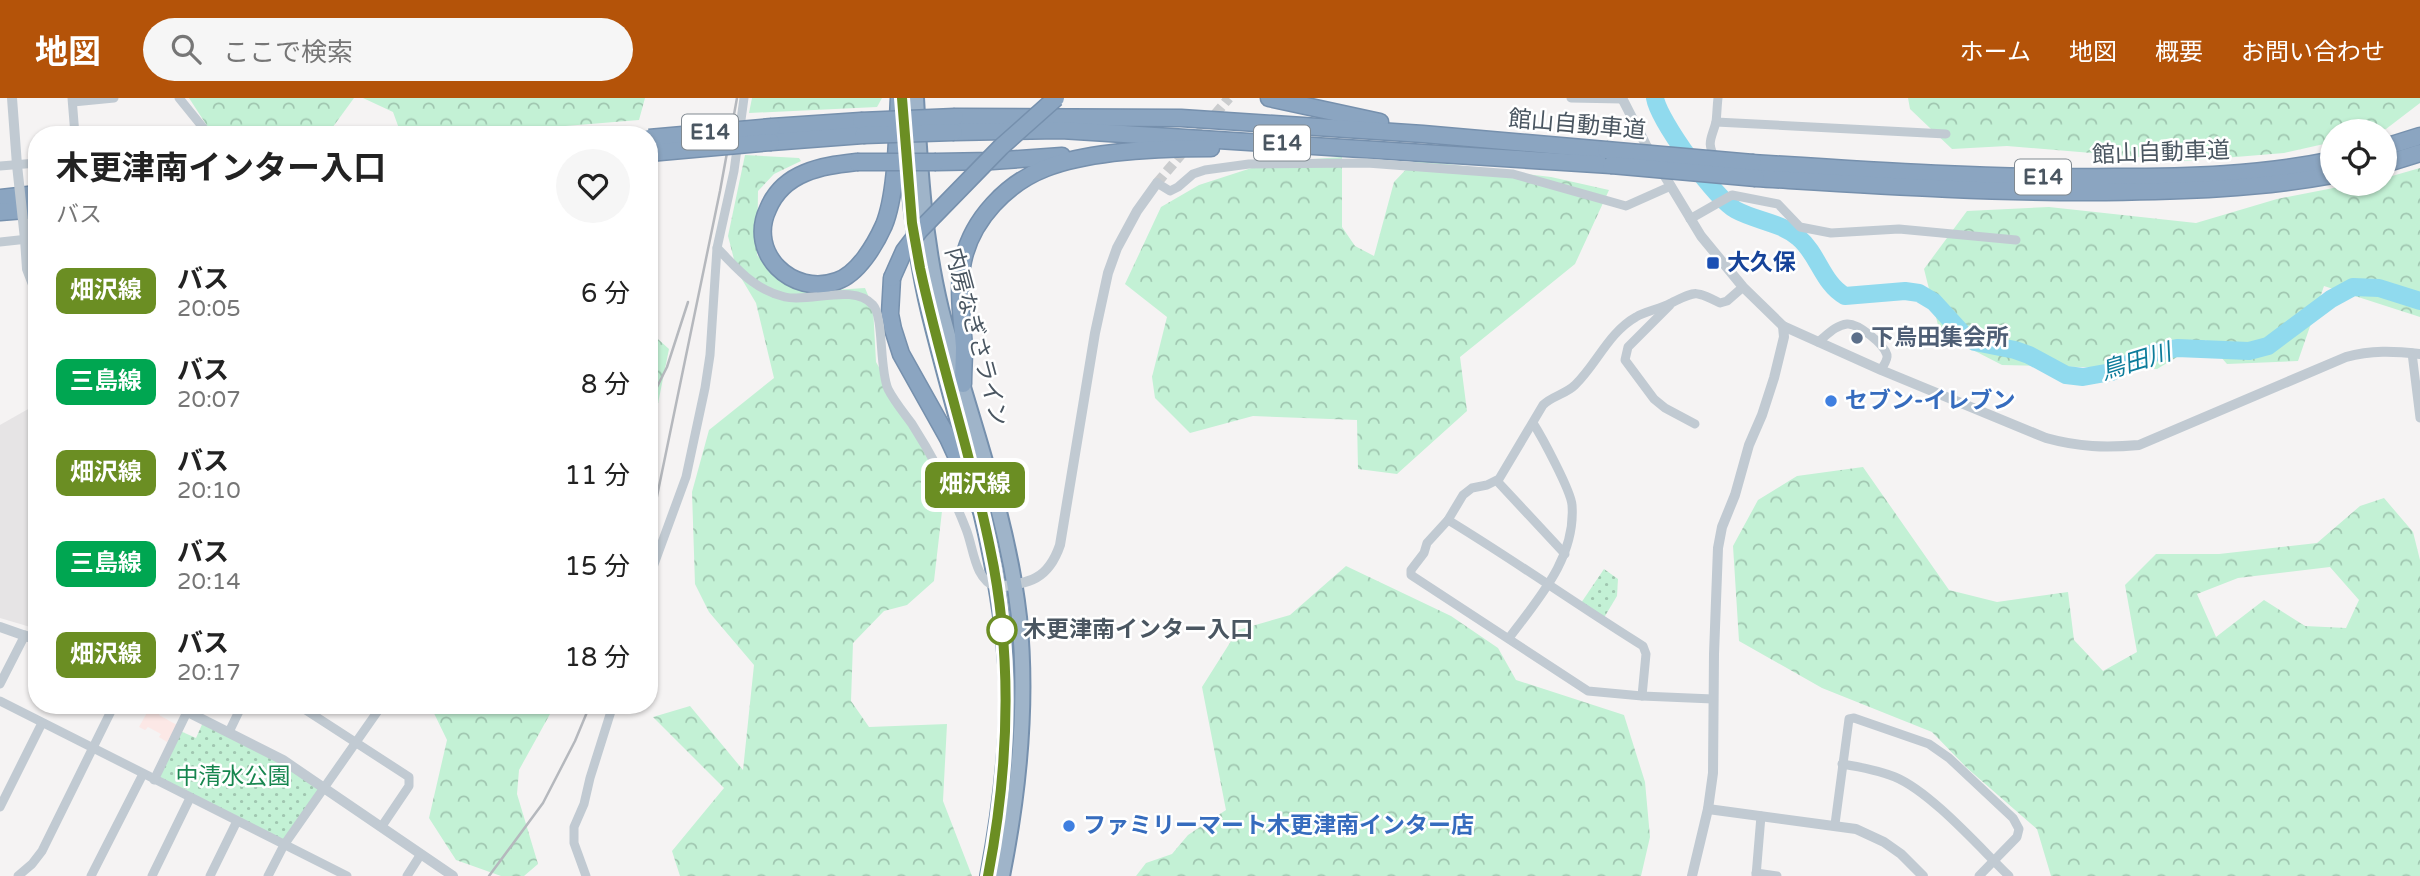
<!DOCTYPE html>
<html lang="ja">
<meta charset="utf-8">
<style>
:root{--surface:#fff;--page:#f6f6f6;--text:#222;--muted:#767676;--accent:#b45309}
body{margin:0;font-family:"Varela Round","Noto Sans JP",sans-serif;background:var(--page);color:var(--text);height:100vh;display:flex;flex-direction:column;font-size:26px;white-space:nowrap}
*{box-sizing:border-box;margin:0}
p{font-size:23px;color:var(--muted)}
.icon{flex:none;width:38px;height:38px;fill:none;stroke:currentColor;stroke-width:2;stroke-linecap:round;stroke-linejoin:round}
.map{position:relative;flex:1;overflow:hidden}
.details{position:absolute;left:28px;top:28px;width:630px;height:588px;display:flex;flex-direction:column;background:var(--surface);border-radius:28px;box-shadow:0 2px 5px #0004}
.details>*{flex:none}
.badge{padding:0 14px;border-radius:10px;font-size:24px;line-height:46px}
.buttons{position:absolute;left:2320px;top:21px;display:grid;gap:14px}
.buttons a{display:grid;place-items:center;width:77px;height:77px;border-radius:50%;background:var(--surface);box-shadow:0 2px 5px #0004;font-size:35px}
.map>.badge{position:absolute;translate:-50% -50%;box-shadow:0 0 0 4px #fff}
.round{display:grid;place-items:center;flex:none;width:74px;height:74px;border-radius:37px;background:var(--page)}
.summary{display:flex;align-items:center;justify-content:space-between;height:119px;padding:0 28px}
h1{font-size:33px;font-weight:700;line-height:52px}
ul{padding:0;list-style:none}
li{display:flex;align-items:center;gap:21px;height:91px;padding:0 28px}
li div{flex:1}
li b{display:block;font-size:26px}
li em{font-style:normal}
li .badge{min-width:77px;font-weight:700;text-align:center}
header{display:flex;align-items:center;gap:42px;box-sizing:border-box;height:98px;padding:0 35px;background:var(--accent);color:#fff}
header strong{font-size:33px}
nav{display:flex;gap:38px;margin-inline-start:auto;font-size:24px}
.search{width:490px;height:63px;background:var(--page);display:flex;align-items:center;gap:18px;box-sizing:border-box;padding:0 24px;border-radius:38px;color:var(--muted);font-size:26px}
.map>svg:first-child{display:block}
</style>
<header>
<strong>地図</strong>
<div class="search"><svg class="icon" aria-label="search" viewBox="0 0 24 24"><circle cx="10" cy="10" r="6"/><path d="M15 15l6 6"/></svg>ここで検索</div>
<nav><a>ホーム</a><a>地図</a><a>概要</a><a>お問い合わせ</a></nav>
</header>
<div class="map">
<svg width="2420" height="778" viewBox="0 0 2420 778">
<defs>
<pattern id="forest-crowns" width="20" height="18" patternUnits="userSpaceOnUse" patternTransform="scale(1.75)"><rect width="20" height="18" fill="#c3f1d5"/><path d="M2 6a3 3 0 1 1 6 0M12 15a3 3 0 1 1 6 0" fill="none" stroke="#a0c6b0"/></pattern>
<pattern id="park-dots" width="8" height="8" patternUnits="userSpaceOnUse" patternTransform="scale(1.75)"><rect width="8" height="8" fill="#c3f1d5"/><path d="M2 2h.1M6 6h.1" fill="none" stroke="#a0c6b0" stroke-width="1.8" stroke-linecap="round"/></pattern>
</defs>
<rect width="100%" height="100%" fill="#f5f3f3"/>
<path fill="#e6e4e5" d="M37,306V531L0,520V327Z"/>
<path fill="#fce8e6" d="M154,608L161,611L159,617L177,627L167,644L159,639L161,636L148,629L145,632L139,629L149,611L152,612Z"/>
<g fill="url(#forest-crowns)" fill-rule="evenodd">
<path d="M189,0H354L327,37H213Z"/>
<path d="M363,0H645L639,22L541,30L401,36L393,14Z"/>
<path d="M752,0H882L877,9L749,15Z"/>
<path d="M1908,0H2420V5L2386,31L2376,33H2333V44L2284,55L2187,63L2007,48L1952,51L1910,11Z"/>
<path d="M745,57L799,60L801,63L774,76L758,93L757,157L781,184L833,192L865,190L873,209L876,264L945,387L934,483L907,507L884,513L853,545L851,603L869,629L947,626L943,703L972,778H680L672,753L724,690L653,619L690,608L743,672L754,567L709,514L695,486L692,394L709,332L774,280L756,205L737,173L728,138Z"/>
<path d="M1342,59V129L1355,148L1374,158L1394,84L1415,62L1551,79L1609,92L1575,166L1460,259L1467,313L1397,376L1358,371L1357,322L1253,318L1190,335L1155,300L1152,279L1167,219L1125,186L1161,109L1199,87L1270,64Z"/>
<path d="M2420,70V219L2324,188L2298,263L2227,266L2206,242L2157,271L2002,267L1940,235L1924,171L1967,113L2049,109L2196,125L2277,101L2354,86H2385V80Z"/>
<path d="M649,233L669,251L649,350Z"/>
<path d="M1863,369L1949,492L1997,504L2068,494L2074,542L2103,573L2137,554L2125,487L2156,456H2219L2317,445L2360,408L2384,400L2413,434L2420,462V778H2051L2037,731L1967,670L1932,634L1822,590L1739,543L1733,448L1758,402L1797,378ZM2330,469L2359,502L2346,530L2305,528L2264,502L2216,539L2197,496L2238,480Z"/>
<path d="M1346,468L1451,518L1498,550L1516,582L1624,617L1645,684L1650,739L1641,778H1136L1146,765L1172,756L1188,737L1226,712L1202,589L1238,532L1290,517Z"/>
<path d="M430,607H555L519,672L517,696L538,766L524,778H501L456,762L429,720L447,642Z"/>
</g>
<g fill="url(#park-dots)">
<path d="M1604,471L1618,481L1617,498L1602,523L1579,508Z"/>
<path d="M204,622L324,688L284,747L154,682L178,632L196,640Z"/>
</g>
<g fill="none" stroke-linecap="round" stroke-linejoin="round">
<path stroke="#90daee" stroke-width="18" d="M1655,0C1659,23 1715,100 1736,112C1756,123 1781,124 1799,140C1818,156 1823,186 1845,198L1905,193L1919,195L1934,204L1965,238L1975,244L2015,252L2029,257L2066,277L2083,279L2111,274L2149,256L2177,250L2249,253L2268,248L2331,201L2353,189L2379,190L2420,203"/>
<path stroke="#caccce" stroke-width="10" stroke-dasharray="10 5" stroke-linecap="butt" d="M1157,85L1229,0"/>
<defs>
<g id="trunk">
<path d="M916,0C920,71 924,141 941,211C967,313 1007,413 1019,519C1028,606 1019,693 1002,778"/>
<path d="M904,25C909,89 914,152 929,214C959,337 1001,456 1007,583C1009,648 1000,714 988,778"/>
</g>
<g id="motorway">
<path d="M1269,0L1380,24"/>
<path d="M955,19L1181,20L1423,36L1606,52"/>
<path d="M772,29L861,23"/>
<path d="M954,34L1061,32L1611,67"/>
<path d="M771,44L863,37"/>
<path d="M2385,49L2420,38"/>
<path d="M857,64C840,66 821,68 805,75C788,82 775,94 768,111C747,155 792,199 837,183C858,176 875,147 884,127C897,95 897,35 899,0"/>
<path d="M936,64L992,63L1062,58"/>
<path d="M1753,65C1874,73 1994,81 2115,79C2188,79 2261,77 2333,62"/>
<path d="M2385,66L2420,55"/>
<path d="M1756,80C1872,87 1989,95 2106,94C2182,93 2257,91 2333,77"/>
<path d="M0,100L37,96"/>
<path d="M0,114L37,111"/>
<path d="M892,180L890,216L893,231L901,256L948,340L981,412"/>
<path d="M963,286C963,274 964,261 964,249C962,220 957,192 963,163C972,121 1007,85 1046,70C1089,53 1164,50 1211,50"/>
</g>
</defs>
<use href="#trunk" stroke="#7690ad" stroke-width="18"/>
<use href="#motorway" stroke="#7690ad" stroke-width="19"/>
<g stroke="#c1cad2" stroke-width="9">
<path d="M72,0L75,37"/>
<path d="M179,0L209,37"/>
<path d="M1571,0L1622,1"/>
<path d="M73,4L114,0"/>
<path d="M1716,24L1946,36"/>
<path d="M1716,63C1706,43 1711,43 1716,24C1717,16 1717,8 1718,0"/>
<path d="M0,68L37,65"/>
<path d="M1157,85L1170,93L1178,89L1193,76L1205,72L1249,66L1367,65L1513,76L1626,108L1671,88"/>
<path d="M1690,121L1732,97L1778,106L1800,129L1831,135L1899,131L2016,142"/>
<path d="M0,144L37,140"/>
<path d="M717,150C739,172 753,191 785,199C810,205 854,185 873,207C884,219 879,270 888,291C894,303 904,315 912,326C933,359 952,395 966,431C974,451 974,481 996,489"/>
<path d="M1670,207L1628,249L1625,262L1654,301L1665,310L1695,326"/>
<path d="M1818,244C1827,237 1836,227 1847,226C1858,225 1884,246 1887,257C1888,262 1883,268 1881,272"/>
<path d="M2412,255L2420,320"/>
<path d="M1497,383L1565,456"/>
<path d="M1448,422C1514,462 1577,507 1643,548L1646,556L1642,598"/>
<path d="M649,480L686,379L705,290L710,257L717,150L734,73L744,0"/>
<path d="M1509,540C1538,501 1576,460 1572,407C1571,393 1542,339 1533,325"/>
<path d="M0,586L25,537"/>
<path d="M1713,601L1642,598L1588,593L1411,477V472L1424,455L1427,445L1448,422L1463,397L1472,390L1487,387L1499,381L1543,307C1552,298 1566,296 1575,287C1596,267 1609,234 1636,219C1646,213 1660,211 1671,205C1696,193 1694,192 1720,205L1727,203L1743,189"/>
<path d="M0,603L347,778"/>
<path d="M298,607L409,679V688L382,728"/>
<path d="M229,634L242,607"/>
<path d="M1842,666C1861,669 1878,672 1895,679C1931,694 1980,750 2009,778"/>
<path d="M154,682L187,614"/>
<path d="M0,709L42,625"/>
<path d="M1835,726L1849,621L1854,620L1929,646L1949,660L2013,720L2019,731L2017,739L1979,778"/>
<path d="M1756,775L1777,778"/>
<path d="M18,778L32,766L42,753L114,607"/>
<path d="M91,778L143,676"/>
<path d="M152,778L190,700"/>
<path d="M210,778L237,723"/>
<path d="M268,778L284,747L382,607"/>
<path d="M407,778L421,756"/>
<path d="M586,778L574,745V729L584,706L590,680L613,607"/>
<path d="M1756,778L1761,718"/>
</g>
<g stroke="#c1cad2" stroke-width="10">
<path d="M12,0L17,67"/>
<path d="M1622,0L1646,47L1701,138L1743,189L1783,228L1881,272L2046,340C2079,349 2105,350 2139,347L2346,259C2371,252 2394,253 2420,256"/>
<path d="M25,141L27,171L37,197"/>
<path d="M996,489C1030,485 1048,482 1060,447L1095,235L1108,175L1117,150L1137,113L1157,85"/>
<path d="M0,529L37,542"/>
<path d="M174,607L283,662L453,778"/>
<path d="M1708,711L1856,731L1884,744L1901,756L1923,778"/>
<path d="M1692,778L1708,711L1713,675L1714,556L1718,450L1722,429L1735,397L1749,347L1762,317L1774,280L1784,239L1783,228"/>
</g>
<use href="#trunk" stroke="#9fb4c9" stroke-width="14"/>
<use href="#motorway" stroke="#8ba5c1" stroke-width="16"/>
<g stroke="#b5b8bd" stroke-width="2.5">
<path d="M649,305L667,269L688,204"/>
<path d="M649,437L720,93L737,0"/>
<path d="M489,778L543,705L575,643L590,607"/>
</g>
<defs>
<g id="motorway-bridge">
<path d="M861,23L955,19"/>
<path d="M863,37L954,34"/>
<path d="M649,40L772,29"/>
<path d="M1606,52L1753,65"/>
<path d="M649,55L771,44"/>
<path d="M857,64H936"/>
<path d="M1611,67L1756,80"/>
<path d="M892,180L904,153L920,132L1001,49L1056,0"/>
</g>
</defs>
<use href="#motorway-bridge" stroke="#7690ad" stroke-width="19" stroke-linecap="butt"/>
<path stroke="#c1cad2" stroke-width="10" d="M17,67L25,141"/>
<use href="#motorway-bridge" stroke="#8ba5c1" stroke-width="16"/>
</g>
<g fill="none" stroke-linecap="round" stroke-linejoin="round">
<defs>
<path id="line" d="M902,0L912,125L920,170C940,264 971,356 990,450C1013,558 1009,669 988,778"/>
</defs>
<use href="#line" stroke="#fff" stroke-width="16"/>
<use href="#line" stroke="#6b8e23" stroke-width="10"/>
</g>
<rect fill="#1a4fb4" stroke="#fff" stroke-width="2.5" x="1706" y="158" width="14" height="14" rx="3.5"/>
<circle fill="#5c6f8a" stroke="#fff" stroke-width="2.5" cx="1857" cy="240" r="7"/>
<g fill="#3f7fe0" stroke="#fff" stroke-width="2.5">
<circle cx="1831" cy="303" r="7"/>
<circle cx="1069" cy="728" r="7"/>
</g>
<circle fill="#fff" stroke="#6b8e23" stroke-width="3.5" cx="1002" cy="532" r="14"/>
<g text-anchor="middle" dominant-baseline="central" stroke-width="5" stroke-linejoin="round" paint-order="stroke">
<g fill="#fff" stroke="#808990" stroke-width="2">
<rect x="682" y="16.5" width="56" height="35" rx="5"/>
<rect x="1254" y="27.5" width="56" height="35" rx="5"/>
<rect x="2015" y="61.5" width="56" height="35" rx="5"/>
</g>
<g font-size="21" font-weight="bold" fill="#4a5661">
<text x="710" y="34">E14</text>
<text x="1282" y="45">E14</text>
<text x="2043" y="79">E14</text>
</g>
<g font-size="23" fill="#4a5661" stroke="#fff">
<text transform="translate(1577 27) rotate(5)">館山自動車道</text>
<text transform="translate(2161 55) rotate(-2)">館山自動車道</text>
<text transform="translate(976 239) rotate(75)">内房なぎさライン</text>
</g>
<g font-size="23" font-weight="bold" fill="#164399" stroke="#fff" text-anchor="start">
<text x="1727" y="165">大久保</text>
</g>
<g font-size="23" font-weight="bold" fill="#4e5e75" stroke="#fff" text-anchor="start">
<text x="1871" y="240">下烏田集会所</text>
</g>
<g font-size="23" font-weight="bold" fill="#366cbe" stroke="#fff" text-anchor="start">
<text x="1845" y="303">セブン-イレブン</text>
<text x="1083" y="728">ファミリーマート木更津南インター店</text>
</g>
<g font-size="23" font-weight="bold" fill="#4a5661" stroke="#fff" text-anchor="start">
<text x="1023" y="532">木更津南インター入口</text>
</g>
<g font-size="23" fill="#17864f" stroke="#fff">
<text x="233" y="679">中清水公園</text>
</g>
<g font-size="24" font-style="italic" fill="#0c7c9b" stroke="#fff">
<text transform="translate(2136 264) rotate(-17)">鳥田川</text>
</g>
</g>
</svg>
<div class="buttons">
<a><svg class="icon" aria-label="locate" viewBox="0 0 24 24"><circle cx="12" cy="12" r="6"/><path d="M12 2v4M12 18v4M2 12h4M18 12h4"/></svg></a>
</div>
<b class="badge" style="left:975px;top:387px;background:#6b8e23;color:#fff">畑沢線</b>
<section class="details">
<div class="summary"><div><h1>木更津南インター入口</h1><p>バス</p></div><a class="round"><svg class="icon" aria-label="heart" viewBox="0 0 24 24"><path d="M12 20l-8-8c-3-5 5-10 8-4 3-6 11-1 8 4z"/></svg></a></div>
<ul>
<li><span class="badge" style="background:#6b8e23;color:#fff">畑沢線</span><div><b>バス</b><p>20:05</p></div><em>6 分</em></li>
<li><span class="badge" style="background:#00a651;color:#fff">三島線</span><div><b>バス</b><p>20:07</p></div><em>8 分</em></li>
<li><span class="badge" style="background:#6b8e23;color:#fff">畑沢線</span><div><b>バス</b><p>20:10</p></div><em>11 分</em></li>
<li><span class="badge" style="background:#00a651;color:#fff">三島線</span><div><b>バス</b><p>20:14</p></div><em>15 分</em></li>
<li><span class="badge" style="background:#6b8e23;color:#fff">畑沢線</span><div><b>バス</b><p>20:17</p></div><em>18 分</em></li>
</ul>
</section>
</div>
